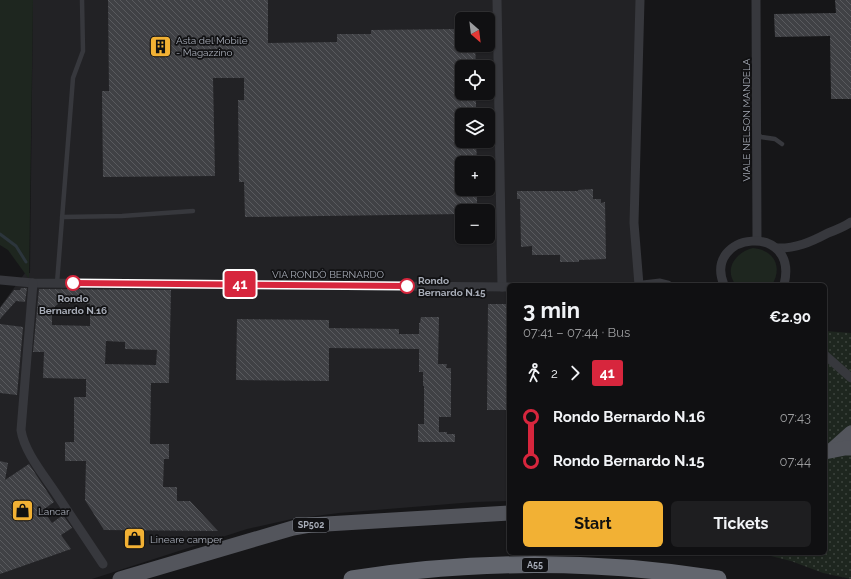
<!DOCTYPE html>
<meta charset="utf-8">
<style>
:root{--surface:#101012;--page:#1e1e20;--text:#f1f3f6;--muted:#9c9d9f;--line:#303032;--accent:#f2b134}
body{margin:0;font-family:Raleway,sans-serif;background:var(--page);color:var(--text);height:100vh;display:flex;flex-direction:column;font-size:15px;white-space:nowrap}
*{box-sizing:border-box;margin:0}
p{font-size:13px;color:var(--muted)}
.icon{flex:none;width:22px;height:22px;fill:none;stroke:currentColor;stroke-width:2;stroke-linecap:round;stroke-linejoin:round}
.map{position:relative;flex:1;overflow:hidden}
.panel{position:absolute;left:507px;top:283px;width:320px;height:272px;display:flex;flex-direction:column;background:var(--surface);border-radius:6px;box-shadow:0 1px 3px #0004,0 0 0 1px var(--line)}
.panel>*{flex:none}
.badge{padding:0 8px;border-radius:3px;font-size:14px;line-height:26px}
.needle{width:26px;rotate:152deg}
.controls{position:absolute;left:455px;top:12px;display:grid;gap:8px}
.controls a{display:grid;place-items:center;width:40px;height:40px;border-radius:6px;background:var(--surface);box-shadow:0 1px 3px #0004,0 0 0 1px var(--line);font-size:20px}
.map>.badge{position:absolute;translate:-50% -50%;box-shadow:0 0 0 2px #fff}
.legs{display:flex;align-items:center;gap:6px;height:44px;padding:0 16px;font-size:13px}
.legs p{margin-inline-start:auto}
.head{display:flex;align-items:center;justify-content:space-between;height:68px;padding:0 16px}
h1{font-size:22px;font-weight:700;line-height:30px}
.primary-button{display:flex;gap:8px;margin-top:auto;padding:8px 16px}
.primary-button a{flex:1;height:46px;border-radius:6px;background:var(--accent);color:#111;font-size:16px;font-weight:700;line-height:46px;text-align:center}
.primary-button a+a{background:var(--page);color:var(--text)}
ul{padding:0 16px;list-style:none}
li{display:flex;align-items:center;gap:14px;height:44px;font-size:15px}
li i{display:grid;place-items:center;width:6px;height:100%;margin:0 5px;background:currentColor}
li i::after{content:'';width:10px;height:10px;margin:-5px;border:3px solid;border-radius:50%;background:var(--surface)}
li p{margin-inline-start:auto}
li:first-child i{background:linear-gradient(#0000 50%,currentColor 0)}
li:last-child i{background:linear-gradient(currentColor 50%,#0000 0)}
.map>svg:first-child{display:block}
</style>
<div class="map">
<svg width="851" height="579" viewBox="0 0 851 579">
<defs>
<pattern id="garden-dots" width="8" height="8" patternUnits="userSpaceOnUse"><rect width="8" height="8" fill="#1e261f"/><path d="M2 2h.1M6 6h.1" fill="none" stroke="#3c433d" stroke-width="1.8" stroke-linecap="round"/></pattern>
<pattern id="building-back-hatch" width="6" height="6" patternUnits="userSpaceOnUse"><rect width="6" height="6" fill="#404145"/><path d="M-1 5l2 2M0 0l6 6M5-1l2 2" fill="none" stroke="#595a5e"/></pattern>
</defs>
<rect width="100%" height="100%" fill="#161618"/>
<path fill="#222225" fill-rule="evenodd" d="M33,0H637L638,285H509V501L474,502L339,513L292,519L247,529L92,579H0V307L25,273H30ZM462,19H488V45H462ZM462,67H488V93H462ZM462,115H488V141H462ZM462,163H488V189H462ZM462,211H488V237H462Z"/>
<g fill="#1e261f">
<path d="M0,0H33L29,279L8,250L0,245Z"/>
<path d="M753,248C774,250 783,267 772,285H736C723,269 736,252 753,248Z"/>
</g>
<path fill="url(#garden-dots)" d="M825,331L851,333V579L823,573L791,561L759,553H825Z"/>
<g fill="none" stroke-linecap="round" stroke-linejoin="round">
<path stroke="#2c353c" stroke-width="3" d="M0,234L16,246L26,262"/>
</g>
<g fill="url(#building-back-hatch)" fill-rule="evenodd">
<path d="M108,0H268V43L337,42V34H371V30L460,29V39H462V45H475L476,67H462V93H476V115H462V141H476L477,163H462V189H477V211H462V214L245,217L244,182H239L238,100H244V78H213L215,176L103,177L102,91H109Z"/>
<path d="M835,0H851V99H831L830,36L775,37L774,14L836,13Z"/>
<path d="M593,189V199H601V203L605,202L606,259L579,260V262H560V255H532V246L521,247L520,199H517V191H578V190Z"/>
<path d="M21,288H27L25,302L16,301L0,319V308L14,290H20Z"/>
<path d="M39,289L171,290L169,383H151L150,444H169V459H164L163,487H177V501H190L218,531L104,530L85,500L86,461H65V442H74V397H86V379L43,378L44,352H33ZM58,304H90V326L52,325V309ZM106,341L125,342V349L157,350L156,365L105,364Z"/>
<path d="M488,304H509V410H487Z"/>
<path d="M421,317H439L438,364H447L446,368H451V417H439V432H447V434H455V442H418V424H424V386H423V372H419V349L329,348V381L236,380L237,319L329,320V328L399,329V334H419V323H420Z"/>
<path d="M0,324L23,327L17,395L0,393Z"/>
<path d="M0,461L8,463L5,480L29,464L54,502L43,510L52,523L63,515L72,528L61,535L71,549L0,574Z"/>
</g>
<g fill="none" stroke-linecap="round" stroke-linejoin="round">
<g stroke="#37383d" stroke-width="4.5">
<path d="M757,133L761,137L775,139L782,144"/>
<path d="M62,217L122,216L193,211"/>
<path d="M57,283L73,78L83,51L82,0"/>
</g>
<g stroke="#37383d" stroke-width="9">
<path d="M497,0L502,287"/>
<path d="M756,0L757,240"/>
<path d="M776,248C795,249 811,242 828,233C836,230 844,227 851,222"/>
<path d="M0,280L33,283L509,287"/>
<path d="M33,283L21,430C24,451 43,474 55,492C71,516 87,540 103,564"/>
<path d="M639,285L634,223L640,0"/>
<path d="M643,285L660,283L668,285"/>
<path d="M724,285C702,232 800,221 784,285"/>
<path d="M825,355L851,378"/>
</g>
<g stroke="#53555c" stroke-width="15">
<path d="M832,450L851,433"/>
<path d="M825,452L845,448H851"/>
<path d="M120,579L293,528L310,525L509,513"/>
</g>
<path stroke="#63666e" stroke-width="17" d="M352,579C472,560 597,560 718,579"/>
</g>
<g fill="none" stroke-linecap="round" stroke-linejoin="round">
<defs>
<path id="line-1" d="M73,283L407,286"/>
</defs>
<use href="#line-1" stroke="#fff" stroke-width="9"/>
<use href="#line-1" stroke="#d7263d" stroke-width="6"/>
</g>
<defs>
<symbol id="building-square" viewBox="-11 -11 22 22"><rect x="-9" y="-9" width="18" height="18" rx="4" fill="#f2b134" stroke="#111113"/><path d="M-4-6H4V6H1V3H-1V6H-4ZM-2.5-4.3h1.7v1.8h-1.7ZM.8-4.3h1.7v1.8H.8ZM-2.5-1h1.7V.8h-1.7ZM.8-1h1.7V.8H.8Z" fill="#111"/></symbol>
<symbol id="shop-square" viewBox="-11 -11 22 22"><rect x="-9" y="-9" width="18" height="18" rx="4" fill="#f2b134" stroke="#111113"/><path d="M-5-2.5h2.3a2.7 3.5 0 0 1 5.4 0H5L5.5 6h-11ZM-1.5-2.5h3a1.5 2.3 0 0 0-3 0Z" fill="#111"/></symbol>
</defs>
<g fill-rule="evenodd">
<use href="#building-square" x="148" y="34" width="25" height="25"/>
<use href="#shop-square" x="10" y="498" width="25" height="25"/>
<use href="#shop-square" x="122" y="526" width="25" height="25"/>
</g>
<g fill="#fff" stroke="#d7263d" stroke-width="2">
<circle cx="73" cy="283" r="7"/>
<circle cx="407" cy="286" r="7"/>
</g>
<g text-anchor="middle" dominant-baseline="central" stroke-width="3.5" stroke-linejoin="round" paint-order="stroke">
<g fill="#111113" stroke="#7b7e86" stroke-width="1">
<rect x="293" y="518" width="36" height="14" rx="3"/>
<rect x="522" y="558" width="26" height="14" rx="3"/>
</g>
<g font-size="9" font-weight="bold" fill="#a8adb8">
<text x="311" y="525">SP502</text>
<text x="535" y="565">A55</text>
</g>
<g font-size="10" fill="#a8adb8" stroke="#111113" text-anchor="start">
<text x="176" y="40">Asta del Mobile<tspan x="176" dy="12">- Magazzino</tspan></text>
<text x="38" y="511">Lancar</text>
<text x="150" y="539">Lineare camper</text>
</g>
<g font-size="10" fill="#a8adb8" stroke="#111113">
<text transform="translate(746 120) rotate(-90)">VIALE NELSON MANDELA</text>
<text x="328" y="274">VIA RONDÒ BERNARDO</text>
</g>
<g font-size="10" font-weight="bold" fill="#a8adb8" stroke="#111113" text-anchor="start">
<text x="418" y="280">Rondo<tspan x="418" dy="12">Bernardo N.15</tspan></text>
<text x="73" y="298" text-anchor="middle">Rondo<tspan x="73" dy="12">Bernardo N.16</tspan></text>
</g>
</g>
</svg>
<div class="controls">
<a><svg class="needle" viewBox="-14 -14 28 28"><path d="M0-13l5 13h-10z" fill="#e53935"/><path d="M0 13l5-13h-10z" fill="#9c9d9f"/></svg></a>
<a><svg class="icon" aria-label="locate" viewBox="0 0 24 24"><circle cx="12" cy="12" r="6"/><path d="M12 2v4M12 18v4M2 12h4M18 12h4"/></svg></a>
<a><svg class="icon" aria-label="layers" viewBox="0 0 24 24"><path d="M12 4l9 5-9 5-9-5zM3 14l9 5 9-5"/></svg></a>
<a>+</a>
<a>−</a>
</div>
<b class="badge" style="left:240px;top:284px;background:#d7263d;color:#fff">41</b>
<section class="panel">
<div class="head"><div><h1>3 min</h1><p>07:41 – 07:44 · Bus</p></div><b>€2.90</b></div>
<div class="legs"><svg class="icon" aria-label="walk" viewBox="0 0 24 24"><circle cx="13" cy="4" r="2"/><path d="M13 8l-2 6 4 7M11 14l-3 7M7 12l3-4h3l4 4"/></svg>2<svg class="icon" aria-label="forward" viewBox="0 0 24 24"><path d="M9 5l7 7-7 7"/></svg><b class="badge" style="background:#d7263d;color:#fff">41</b></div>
<ul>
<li><i style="color:#d7263d"></i><b>Rondo Bernardo N.16</b><p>07:43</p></li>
<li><i style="color:#d7263d"></i><b>Rondo Bernardo N.15</b><p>07:44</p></li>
</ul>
<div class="primary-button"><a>Start</a><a>Tickets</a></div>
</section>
</div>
